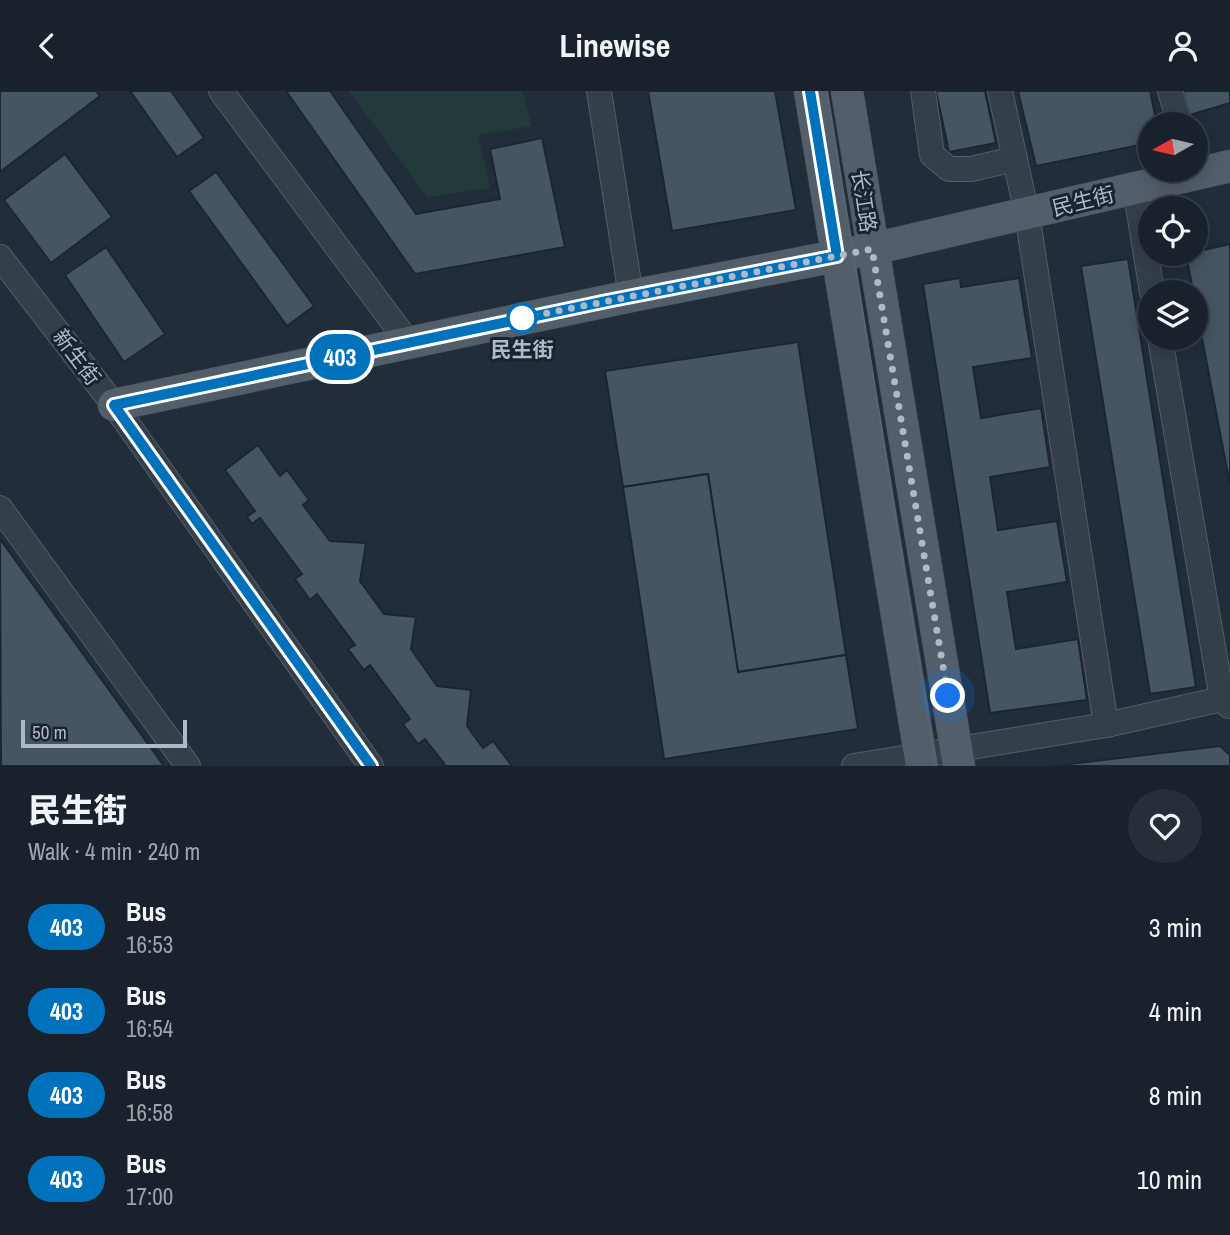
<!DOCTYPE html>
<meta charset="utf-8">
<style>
:root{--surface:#19222c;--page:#262f38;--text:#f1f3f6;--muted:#9fa4a9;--line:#373f48}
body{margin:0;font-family:"Archivo Narrow","Noto Sans SC",sans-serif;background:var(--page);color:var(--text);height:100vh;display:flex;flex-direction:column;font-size:26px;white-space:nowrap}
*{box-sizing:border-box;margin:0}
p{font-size:23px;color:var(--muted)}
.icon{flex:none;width:38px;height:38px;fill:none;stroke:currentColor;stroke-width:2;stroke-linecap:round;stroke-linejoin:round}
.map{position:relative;height:675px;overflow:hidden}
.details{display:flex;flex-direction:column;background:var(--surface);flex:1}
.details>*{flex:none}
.badge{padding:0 14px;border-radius:23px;font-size:24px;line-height:46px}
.needle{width:46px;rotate:262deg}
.fabs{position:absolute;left:1138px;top:21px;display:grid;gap:14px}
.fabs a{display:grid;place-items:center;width:70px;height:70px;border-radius:50%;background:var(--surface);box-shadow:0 4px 18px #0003,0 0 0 2px var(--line);font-size:35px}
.scale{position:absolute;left:21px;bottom:18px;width:166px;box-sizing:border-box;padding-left:7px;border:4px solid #afbac6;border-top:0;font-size:19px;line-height:24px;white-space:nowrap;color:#afbac6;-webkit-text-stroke:5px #1a242f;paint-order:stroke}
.you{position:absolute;width:35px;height:35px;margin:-18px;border:5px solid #fff;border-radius:50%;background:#1a73e8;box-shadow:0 0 0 10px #1a73e833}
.map>.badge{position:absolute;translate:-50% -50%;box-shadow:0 0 0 4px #fff}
.round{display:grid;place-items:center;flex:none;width:74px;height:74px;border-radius:37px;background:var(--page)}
.head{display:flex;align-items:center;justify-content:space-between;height:119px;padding:0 28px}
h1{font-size:33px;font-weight:800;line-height:52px}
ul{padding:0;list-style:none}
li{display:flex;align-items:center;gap:21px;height:84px;padding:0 28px}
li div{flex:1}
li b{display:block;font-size:26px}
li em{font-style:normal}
li .badge{min-width:77px;font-weight:700;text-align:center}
header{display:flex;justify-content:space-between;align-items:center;height:91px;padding:0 28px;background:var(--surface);font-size:32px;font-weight:800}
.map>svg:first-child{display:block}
</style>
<header><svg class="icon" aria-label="back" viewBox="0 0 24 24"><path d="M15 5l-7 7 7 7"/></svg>Linewise<svg class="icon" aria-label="person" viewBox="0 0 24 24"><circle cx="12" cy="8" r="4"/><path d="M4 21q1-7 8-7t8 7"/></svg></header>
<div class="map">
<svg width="1230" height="675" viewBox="0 0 1230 675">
<rect width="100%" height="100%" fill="#212e3a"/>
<path fill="#233a3b" d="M349,0H522L532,35L478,44L490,97L427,106Z"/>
<g fill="#465563" stroke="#1c2631" stroke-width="2">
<path d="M0,0H96L100,5L0,81Z"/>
<path d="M130,0H171L204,47L177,66Z"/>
<path d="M286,0H330L416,123L500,108L490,58L542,47L565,156L415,183Z"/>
<path d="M648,0H775L796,119L672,140Z"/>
<path d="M936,0H985L996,52L949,61Z"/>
<path d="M1018,0H1150L1157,33H1150V52L1036,75Z"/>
<path d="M1183,0H1230V12L1190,24Z"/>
<path d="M65,63L112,126L51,172L4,109Z"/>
<path d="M216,81L314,215L287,235L189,100Z"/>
<path d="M1230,153V394L1186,163Z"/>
<path d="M106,156L165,243L124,271L65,184Z"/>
<path d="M1128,168L1196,596L1150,603L1081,175Z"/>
<path d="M960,187L961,196L1019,187L1032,267L973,276L981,327L1041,317L1050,376L990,386L998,439L1057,430L1067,491L1007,501L1016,558L1078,548L1087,609L990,622L923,193Z"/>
<path d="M798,251L846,564L738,581L708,383L623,396L605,280Z"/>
<path d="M258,354L280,385L287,379L309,409L303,414L330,450L366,452L360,490L384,523L416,526L411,558L437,595L471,599L467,635L483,657L493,650L512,675H446L425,648L418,653L403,633L410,628L370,574L364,579L348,558L355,554L317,503L310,509L295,488L302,483L260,427L252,433L247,426L255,420L225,379Z"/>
<path d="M708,383L738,581L846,564L858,638L664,668L623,396Z"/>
<path d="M0,448L164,675H1Z"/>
<path d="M1220,655L1230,664V675H1053Z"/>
</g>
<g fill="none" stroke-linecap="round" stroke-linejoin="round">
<defs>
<g id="minor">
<path d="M221,0L408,251"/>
<path d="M599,0L631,205"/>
<path d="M923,0L932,64L949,78H971L1015,68"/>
<path d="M1000,0L1027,123L1106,634"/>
<path d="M1170,0L1180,33"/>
<path d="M1135,97L1152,201"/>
<path d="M0,166L114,314L371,675"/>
<path d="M1160,247L1222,608L1229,615"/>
<path d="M0,417L188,675"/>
<path d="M854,675L1106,634L1222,608L1230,600"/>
</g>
<g id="major">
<path d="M810,0L922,675"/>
<path d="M847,0L959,675"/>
<path d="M114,314L631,205L872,158L1230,75"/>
</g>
</defs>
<use href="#minor" stroke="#525d68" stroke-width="26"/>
<use href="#major" stroke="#414b56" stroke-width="33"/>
<use href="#minor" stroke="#343f4a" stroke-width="24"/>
<use href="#major" stroke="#525e6a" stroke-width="32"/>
<path stroke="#566471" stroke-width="2" d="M827,0L936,675"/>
</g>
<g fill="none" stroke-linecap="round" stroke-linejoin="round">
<defs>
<path id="line" d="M371,675L114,314L607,210L837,165L810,0"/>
</defs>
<use href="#line" stroke="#fff" stroke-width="16"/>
<use href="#line" stroke="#0072bc" stroke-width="10"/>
<path stroke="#afbac6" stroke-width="7" stroke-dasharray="0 12.6" d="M522,227L872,158L948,605"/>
</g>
<circle fill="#fff" stroke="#0072bc" stroke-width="3.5" cx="522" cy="227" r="14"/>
<g text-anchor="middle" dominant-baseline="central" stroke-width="6" stroke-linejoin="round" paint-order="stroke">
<g font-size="21" fill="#afbac6" stroke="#1a242f">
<text transform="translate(864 110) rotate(81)">长江路</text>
<text transform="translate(1083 110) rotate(-14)">民生街</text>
<text transform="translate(77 266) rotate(53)">新生街</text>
</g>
<g font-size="21" font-weight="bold" fill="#afbac6" stroke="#1a242f">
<text x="522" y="258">民生街</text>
</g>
</g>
</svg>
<div class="fabs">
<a><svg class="needle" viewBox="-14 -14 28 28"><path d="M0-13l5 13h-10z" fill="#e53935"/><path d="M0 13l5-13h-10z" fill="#9fa4a9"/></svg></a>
<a><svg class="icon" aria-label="locate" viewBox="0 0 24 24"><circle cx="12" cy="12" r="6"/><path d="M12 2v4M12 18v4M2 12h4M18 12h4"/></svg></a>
<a><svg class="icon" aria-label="layers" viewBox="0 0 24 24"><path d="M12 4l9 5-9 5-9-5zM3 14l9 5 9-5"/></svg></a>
</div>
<div class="scale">50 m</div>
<div class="you" style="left:948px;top:605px"></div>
<b class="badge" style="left:340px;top:266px;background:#0072bc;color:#fff">403</b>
</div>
<section class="details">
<div class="head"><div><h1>民生街</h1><p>Walk · 4 min · 240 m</p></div><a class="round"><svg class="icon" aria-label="heart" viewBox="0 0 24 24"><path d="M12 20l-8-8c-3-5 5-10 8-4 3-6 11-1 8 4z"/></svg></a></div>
<ul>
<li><span class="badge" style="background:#0072bc;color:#fff">403</span><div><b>Bus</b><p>16:53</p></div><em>3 min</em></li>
<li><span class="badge" style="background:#0072bc;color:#fff">403</span><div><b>Bus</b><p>16:54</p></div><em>4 min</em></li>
<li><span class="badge" style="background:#0072bc;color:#fff">403</span><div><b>Bus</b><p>16:58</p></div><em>8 min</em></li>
<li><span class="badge" style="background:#0072bc;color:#fff">403</span><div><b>Bus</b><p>17:00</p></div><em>10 min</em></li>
</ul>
</section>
